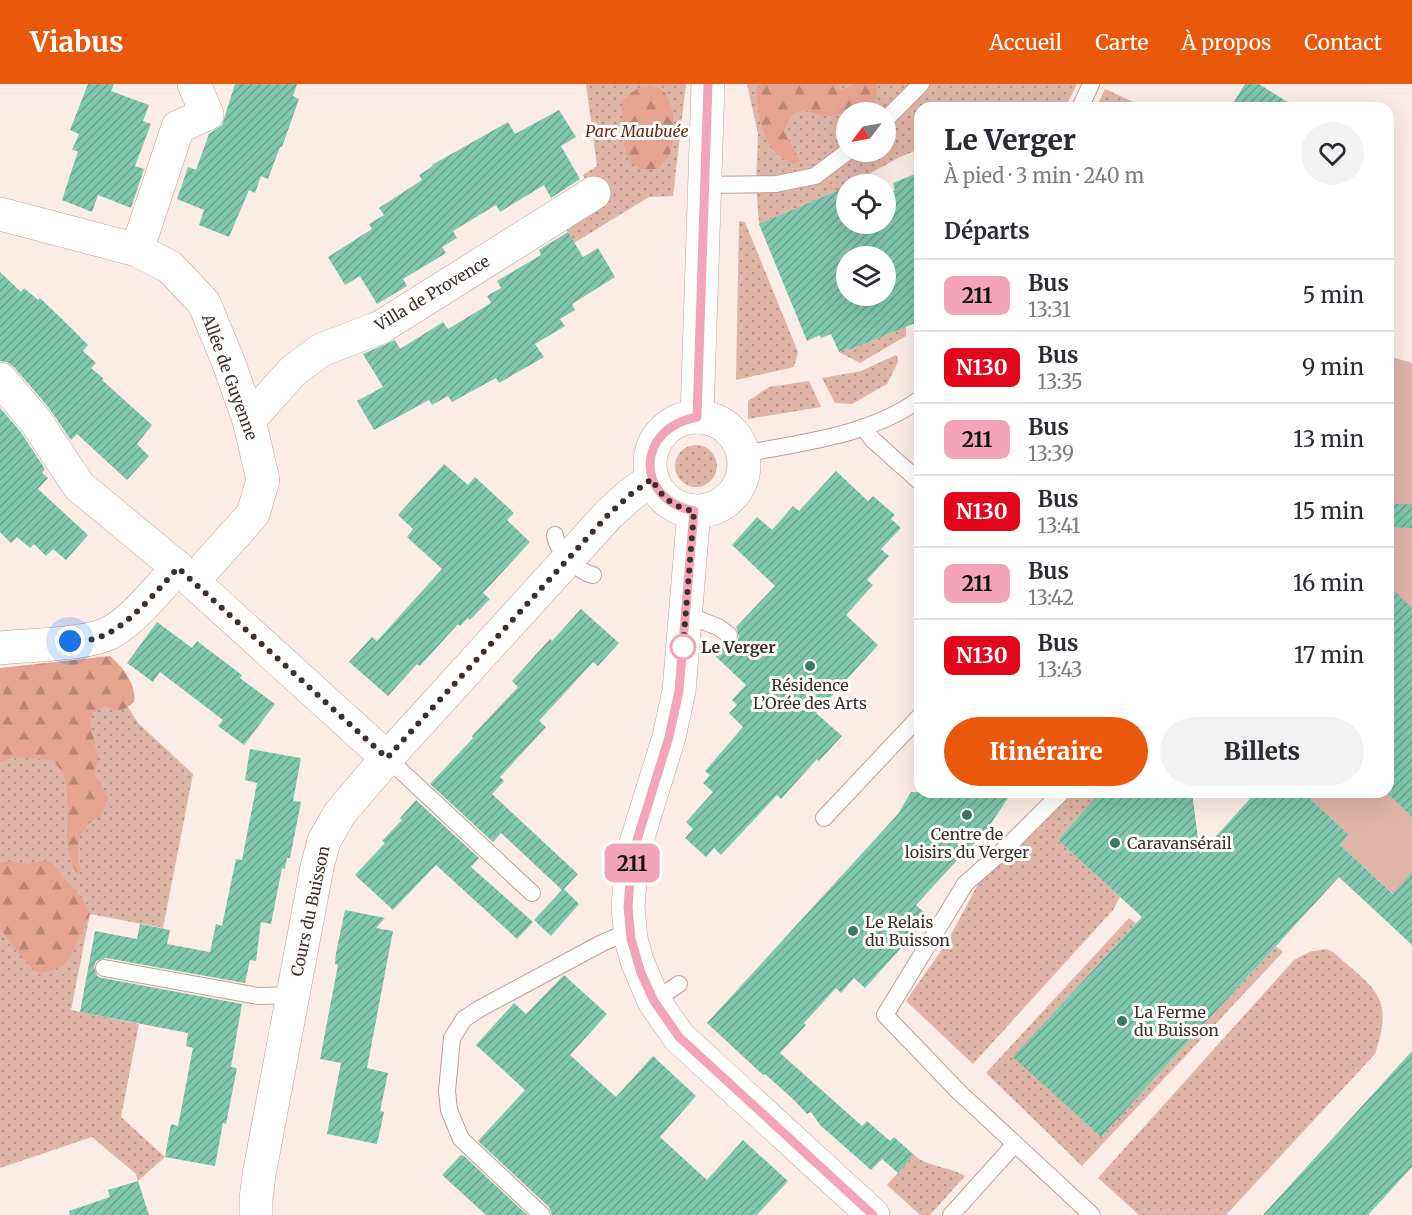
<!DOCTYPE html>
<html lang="fr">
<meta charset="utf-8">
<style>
:root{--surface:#fff;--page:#f2f2f3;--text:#2b2b33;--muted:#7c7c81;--line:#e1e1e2;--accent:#ea580c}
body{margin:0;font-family:Merriweather,serif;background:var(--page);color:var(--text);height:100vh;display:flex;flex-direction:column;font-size:22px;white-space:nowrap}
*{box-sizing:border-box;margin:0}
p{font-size:20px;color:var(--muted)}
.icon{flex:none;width:33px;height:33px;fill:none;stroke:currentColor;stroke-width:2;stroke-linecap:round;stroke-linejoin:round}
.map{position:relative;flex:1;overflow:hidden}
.side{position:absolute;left:914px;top:18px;width:480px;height:696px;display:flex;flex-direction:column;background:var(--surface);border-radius:18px;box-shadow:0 6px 24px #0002}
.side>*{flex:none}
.badge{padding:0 12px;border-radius:9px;font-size:21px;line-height:39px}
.needle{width:39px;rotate:238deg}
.controls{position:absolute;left:836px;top:18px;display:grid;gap:12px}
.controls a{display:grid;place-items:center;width:60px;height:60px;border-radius:50%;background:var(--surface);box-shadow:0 6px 24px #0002;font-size:30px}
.you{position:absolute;width:30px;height:30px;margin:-15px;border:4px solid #fff;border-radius:50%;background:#1a73e8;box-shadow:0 0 0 9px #1a73e833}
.map>.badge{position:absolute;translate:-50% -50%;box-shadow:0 0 0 3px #fff}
h2{padding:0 30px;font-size:22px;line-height:54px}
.round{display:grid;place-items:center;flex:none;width:63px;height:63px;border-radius:32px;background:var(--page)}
.summary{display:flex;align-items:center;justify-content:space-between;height:102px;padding:0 30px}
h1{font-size:28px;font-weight:800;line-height:45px}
.cta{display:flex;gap:12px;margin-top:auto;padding:12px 30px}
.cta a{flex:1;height:69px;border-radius:36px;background:var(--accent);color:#fff;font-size:24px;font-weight:800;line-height:69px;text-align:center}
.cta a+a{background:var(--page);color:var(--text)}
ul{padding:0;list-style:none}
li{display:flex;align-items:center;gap:18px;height:72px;padding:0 30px;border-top:2px solid var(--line)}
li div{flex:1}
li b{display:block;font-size:22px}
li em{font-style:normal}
li .badge{min-width:66px;font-weight:700;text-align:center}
header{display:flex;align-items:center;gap:36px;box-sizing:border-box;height:84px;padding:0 30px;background:var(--accent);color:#fff}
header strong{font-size:28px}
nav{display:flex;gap:33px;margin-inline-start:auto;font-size:21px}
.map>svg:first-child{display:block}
</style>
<header>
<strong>Viabus</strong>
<nav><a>Accueil</a><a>Carte</a><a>À propos</a><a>Contact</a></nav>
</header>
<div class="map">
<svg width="1412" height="1131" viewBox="0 0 1412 1131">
<defs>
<pattern id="grass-dots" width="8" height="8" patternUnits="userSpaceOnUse" patternTransform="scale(1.5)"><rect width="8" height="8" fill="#dfb5a8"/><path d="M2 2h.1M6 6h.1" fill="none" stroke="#b69489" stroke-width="1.8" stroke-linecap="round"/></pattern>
<pattern id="forest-firs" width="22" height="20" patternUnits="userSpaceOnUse" patternTransform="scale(1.5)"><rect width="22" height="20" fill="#e4a490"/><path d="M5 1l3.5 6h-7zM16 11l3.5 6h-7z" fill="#ba8676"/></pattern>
<pattern id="building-hatch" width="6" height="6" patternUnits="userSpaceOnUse" patternTransform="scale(1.5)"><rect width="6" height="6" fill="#80c8ae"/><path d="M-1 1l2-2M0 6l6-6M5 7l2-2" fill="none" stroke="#6aa38e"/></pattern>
</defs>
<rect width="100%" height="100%" fill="#fbece7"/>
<g fill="url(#grass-dots)" fill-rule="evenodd">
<path d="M586,0H686L673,112L649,113L574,159L563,139L599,117L583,91L597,82Z"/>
<path d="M747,0H1077L1065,24H920L919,65L898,74L851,100H846V103L759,140L756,100L758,50ZM846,28H885V68H846Z"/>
<path d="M1105,5L1147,24H1096Z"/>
<path d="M739,137L745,138L798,268L794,283L736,296Z"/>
<path d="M906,240V252L860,279L839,268L848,264L849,266L893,248Z"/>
<path d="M896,271L898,275V278L887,300L852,320L835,319L822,294L861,287Z"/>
<path d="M809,297L821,323L748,335V317L769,303Z"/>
<circle cx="696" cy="382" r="21"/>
<path d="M0,584L121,612L138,639L193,690L163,844L90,830L71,926L139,940L121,1033L165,1073L138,1097L136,1090L92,1053L0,1084Z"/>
<path d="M1069,708H1100L1058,756L1120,813L1113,826L973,980L906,917L947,858L984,789Z"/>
<path d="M1129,834L1136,839L1014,973L1101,1053L1276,862L1283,868L1082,1082L986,989Z"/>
<path d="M1326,865L1333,868C1374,905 1395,911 1375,970L1226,1131H1139L1098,1094L1294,876L1309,868Z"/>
<path d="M914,1071C927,1083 948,1082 965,1092L930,1131H920L887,1101Z"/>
</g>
<g fill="url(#forest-firs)">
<path d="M762,0H836L839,7L854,0H876C879,10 875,20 870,28C862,29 853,27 845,28C841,29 836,31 831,32C812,33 795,13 784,47L800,77L795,80C763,71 758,33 756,5Z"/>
<path d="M649,1C653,2 659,4 662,6C677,18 676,59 668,74C665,78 661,81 658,85C653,85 644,86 639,84C618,75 623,36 622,17L635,6Z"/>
<path d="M110,572C123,583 137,601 134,618C122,628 118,629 104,622L93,629L90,639L98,674L95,691L108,713L101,732L88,740L78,755V775L80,786L77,789C60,766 72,726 65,697C64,690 58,683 54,676L14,673L0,678V584Z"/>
<path d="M12,777L28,780L41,777L51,778L83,816L90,830L71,872L62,883L39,890L26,878L0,845V779Z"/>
</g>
<path fill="#dfb5a8" d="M1388,272L1412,279V827L1340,761L1349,751L1303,708H1388Z"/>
<g fill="url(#building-hatch)" fill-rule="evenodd">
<path d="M88,0H114L111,7L149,21L143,37L151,40L135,82L144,85L131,124L98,111L92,128L62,116L78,67L72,66L79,50L70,46Z"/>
<path d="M235,0H297L293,12L299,15L282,63H280L268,95L261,92L255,109L249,106L229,153L199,141L204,126L177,115L188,83L196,86L209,50L222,41Z"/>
<path d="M1245,0H1259L1297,24H1230Z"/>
<path d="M559,26L576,53L561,62L580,95L551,114L544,101L500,128L496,121L453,147L457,154L442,163L446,169L403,195L407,202L377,220L360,192L345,201L328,173L372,145L369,140L384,131L379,124L422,96L419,91L433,82L432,81L508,38L515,50Z"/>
<path d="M920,88V237L849,266L848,264L839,268L831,250L821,254L820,251L807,257L759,140L846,103V140H885V110L895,106L893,99ZM846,172H885V212H846Z"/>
<path d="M568,148L583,173L598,164L615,193L572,220L575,226L560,235L565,242L535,260L544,273L499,299L496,294L452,318L448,312L432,321L429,316L374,346L357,317L383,303L363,270L395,256L400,265L443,238L448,245L491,219L487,212L501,204L497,197L541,171L539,166Z"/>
<path d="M0,188L21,208L24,204L38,216L40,214L64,237L88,261L83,267L96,279L91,284L104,295L102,296L152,341L137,360L149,372L127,396L77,350L71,356L49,324L14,283L7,278L0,277Z"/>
<path d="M0,324L20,347L45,385L42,389L48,394L38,405L88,451L66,476L53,465L46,472L34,460L30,464L17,453L11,459L0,448Z"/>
<path d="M444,380L468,401L475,393L514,429L507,436L530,458L483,509L490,515L470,536L468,534L460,542L458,540L420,582L417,580L388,612L349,578L372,553L377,557L442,485L407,453L413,445L398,431Z"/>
<path d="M836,387L868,417L873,412L895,431L891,435L901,444L881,465L889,472L867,496L873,501L846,531L878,561L816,629L842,652L819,677L817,675L781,715L777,711L721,771L714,764L706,773L685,754L693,745L686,738L713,708L703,699L710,691L705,687L743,643L729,629L737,621L732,616L746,601L712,569L722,559L728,561L737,558L739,552L736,543L775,502L732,461L757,433L772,446L793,422L799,427Z"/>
<path d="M1388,420H1412V444L1388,443Z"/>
<path d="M1388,501L1412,524V733L1388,710Z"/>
<path d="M581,525L619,559L598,582L593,578L539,637L546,643L500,693L504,697L492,710L578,790L564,805L579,820L551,852L534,836L562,806L501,749L493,758L430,700L473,654L472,652L518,603L512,597L550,555L552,557Z"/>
<path d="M157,538L192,564L197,557L242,591L240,594L275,620L244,661L218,642L223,636L160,588L153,598L127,579Z"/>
<path d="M250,665L301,674L293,717L301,718L290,774H287L285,785L282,784L271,840L261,838L256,877L250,876L245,899L106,874L96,877L94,883L97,892L102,894L242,920L231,983L237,984L226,1040L223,1039L215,1082L165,1073L171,1040L178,1042L193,964L186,962L188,949L80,928L95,847L137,855L140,840L170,846L167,860L210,868L216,840L222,842L236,775L242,776L257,699L245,696Z"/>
<path d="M911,708H1012L986,747L972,762L971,761L916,821L929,833L865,904L854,894L841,909L836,904L804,939L806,941L780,969L862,1042L867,1037L890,1057L894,1053L914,1071L898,1089L882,1075L871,1086L820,1041L811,1028L807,1030L794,1016L765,990L763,991L707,939L898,730Z"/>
<path d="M1100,708H1192L1200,770L1256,708H1303L1349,751L1340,761L1393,810L1412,788V861L1339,793L1101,1053L1013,973L1142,833L1058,756Z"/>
<path d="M416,716L479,774L471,783L533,838L517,855L436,781L393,826L355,791L385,759L382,757L402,736L400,734Z"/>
<path d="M345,826L385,834L376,844L393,847L367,984L388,989L380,1027L384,1028L377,1060L327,1050L341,979L320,975L338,881L335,880L336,869Z"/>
<path d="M564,891L607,930L570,971L616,1013L653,972L696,1012L660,1053L707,1096L743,1056L788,1097L757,1131H552L549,1123L478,1057L525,1006L476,961L514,919L526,930Z"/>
<path d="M1412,967V1083L1368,1131H1263Z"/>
<path d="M461,1071L464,1072L527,1131H486L442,1091Z"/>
<path d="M138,1097L149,1131H70L69,1127L110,1113L108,1106Z"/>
</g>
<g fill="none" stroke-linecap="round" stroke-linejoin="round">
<defs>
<g id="service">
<path d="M1080,24L1091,0"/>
<path d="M885,36L921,0"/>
<path d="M705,101L776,100L815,92L847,68"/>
<path d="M863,343L873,356L920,398"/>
<path d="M743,370C803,358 869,352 920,315"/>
<path d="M555,451C556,466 579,488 593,491"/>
<path d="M685,530L718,543L729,551"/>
<path d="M387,674L532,809"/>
<path d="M1062,708L1006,764L965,800L885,931L959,1008L1092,1131"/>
<path d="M824,734L920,632"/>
<path d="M104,884L258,912L293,911"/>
<path d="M654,917L679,900"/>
<path d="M542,1131L461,1055L449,1026L447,1007L452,954L464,935L479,925L602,859L630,847"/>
<path d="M951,1131L1015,1060"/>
</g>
<g id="minor">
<path d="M0,130L137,166L170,183L204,219L228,277L249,336L263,396L253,430L193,497"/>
<path d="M137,166L178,43L207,30L194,0"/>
<path d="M0,295L35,336L79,402L178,484L387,674"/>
<path d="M697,333L708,0"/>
<circle cx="697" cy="380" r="47"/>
<path d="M249,336L293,287L321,266L381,243L594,109"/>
<path d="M694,427L679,607L669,653L632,772L628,823L631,855L637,877L654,917L679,953L873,1131"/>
<path d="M0,564C27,561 89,561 111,548C135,535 158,504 178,484"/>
<path d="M256,1131V1115L259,1091L317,783L324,757L340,729L387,674L609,430L631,410L652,395"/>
</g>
</defs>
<use href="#service" stroke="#c19f94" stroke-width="18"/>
<use href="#minor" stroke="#c19f94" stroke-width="34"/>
<use href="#service" stroke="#fff" stroke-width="16"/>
<use href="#minor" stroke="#fff" stroke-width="33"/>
</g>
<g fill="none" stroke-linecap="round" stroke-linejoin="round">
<defs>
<path id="line" d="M708,0L697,333C636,344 634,415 694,427L679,607L669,653L632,772L628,823L631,855L641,889L654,917L679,953L873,1131"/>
</defs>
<use href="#line" stroke="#fff" stroke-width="14"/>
<use href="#line" stroke="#f3a4ba" stroke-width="9"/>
<path stroke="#3d2f2a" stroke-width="6" stroke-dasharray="0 10.8" d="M70,557C78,557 86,557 93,555C125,548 156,507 178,484L387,674L609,430L631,410L652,395C662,414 673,423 694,427L683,563"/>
</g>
<circle fill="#fff" stroke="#f3a4ba" stroke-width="3" cx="683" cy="563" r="12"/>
<g fill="#3b7965" stroke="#fff" stroke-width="2">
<circle cx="810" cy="582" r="6"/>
<circle cx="967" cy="731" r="6"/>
<circle cx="1115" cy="759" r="6"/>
<circle cx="853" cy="847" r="6"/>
<circle cx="1122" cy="937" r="6"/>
</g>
<g text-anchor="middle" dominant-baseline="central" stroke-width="6" stroke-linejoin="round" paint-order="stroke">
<g font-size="16" font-style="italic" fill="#70260b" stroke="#fff">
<text x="637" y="47">Parc Maubuée</text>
</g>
<g font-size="16" fill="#3d2f2a" stroke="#fff">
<text transform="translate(432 209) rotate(-31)">Villa de Provence</text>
<text transform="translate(230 293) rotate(70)">Allée de Guyenne</text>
<text transform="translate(310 827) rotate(-78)">Cours du Buisson</text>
</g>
<g font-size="16" font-weight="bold" fill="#3d2f2a" stroke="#fff" text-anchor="start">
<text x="701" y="563">Le Verger</text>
</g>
<g font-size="16" fill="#3d2f2a" stroke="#fff" text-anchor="start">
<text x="810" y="601" text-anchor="middle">Résidence<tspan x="810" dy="18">L’Orée des Arts</tspan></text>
<text x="967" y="750" text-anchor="middle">Centre de<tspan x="967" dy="18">loisirs du Verger</tspan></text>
<text x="1127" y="759">Caravansérail</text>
<text x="865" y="838">Le Relais<tspan x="865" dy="18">du Buisson</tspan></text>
<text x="1134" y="928">La Ferme<tspan x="1134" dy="18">du Buisson</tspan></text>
</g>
</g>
</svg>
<div class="controls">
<a><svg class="needle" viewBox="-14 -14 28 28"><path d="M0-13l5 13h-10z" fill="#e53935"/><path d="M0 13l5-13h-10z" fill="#7c7c81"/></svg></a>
<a><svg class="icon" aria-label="locate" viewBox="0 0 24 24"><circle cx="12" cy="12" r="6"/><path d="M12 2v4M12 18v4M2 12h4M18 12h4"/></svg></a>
<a><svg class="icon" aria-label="layers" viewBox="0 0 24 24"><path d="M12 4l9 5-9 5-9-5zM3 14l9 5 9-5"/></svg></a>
</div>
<div class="you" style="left:70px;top:557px"></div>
<b class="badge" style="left:632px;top:779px;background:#f3a4ba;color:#111">211</b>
<section class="side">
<div class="summary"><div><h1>Le Verger</h1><p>À pied · 3 min · 240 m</p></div><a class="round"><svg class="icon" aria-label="heart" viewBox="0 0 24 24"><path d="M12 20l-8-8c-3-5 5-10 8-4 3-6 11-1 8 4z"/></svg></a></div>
<h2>Départs</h2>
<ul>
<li><span class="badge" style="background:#f3a4ba;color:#111">211</span><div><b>Bus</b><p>13:31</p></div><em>5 min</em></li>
<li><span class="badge" style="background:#e3051c;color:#fff">N130</span><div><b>Bus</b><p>13:35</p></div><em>9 min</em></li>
<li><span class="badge" style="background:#f3a4ba;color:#111">211</span><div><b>Bus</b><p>13:39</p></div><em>13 min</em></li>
<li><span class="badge" style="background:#e3051c;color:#fff">N130</span><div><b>Bus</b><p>13:41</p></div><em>15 min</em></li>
<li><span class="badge" style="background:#f3a4ba;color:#111">211</span><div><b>Bus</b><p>13:42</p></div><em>16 min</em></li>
<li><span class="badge" style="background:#e3051c;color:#fff">N130</span><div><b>Bus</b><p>13:43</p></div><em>17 min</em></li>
</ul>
<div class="cta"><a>Itinéraire</a><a>Billets</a></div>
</section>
</div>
